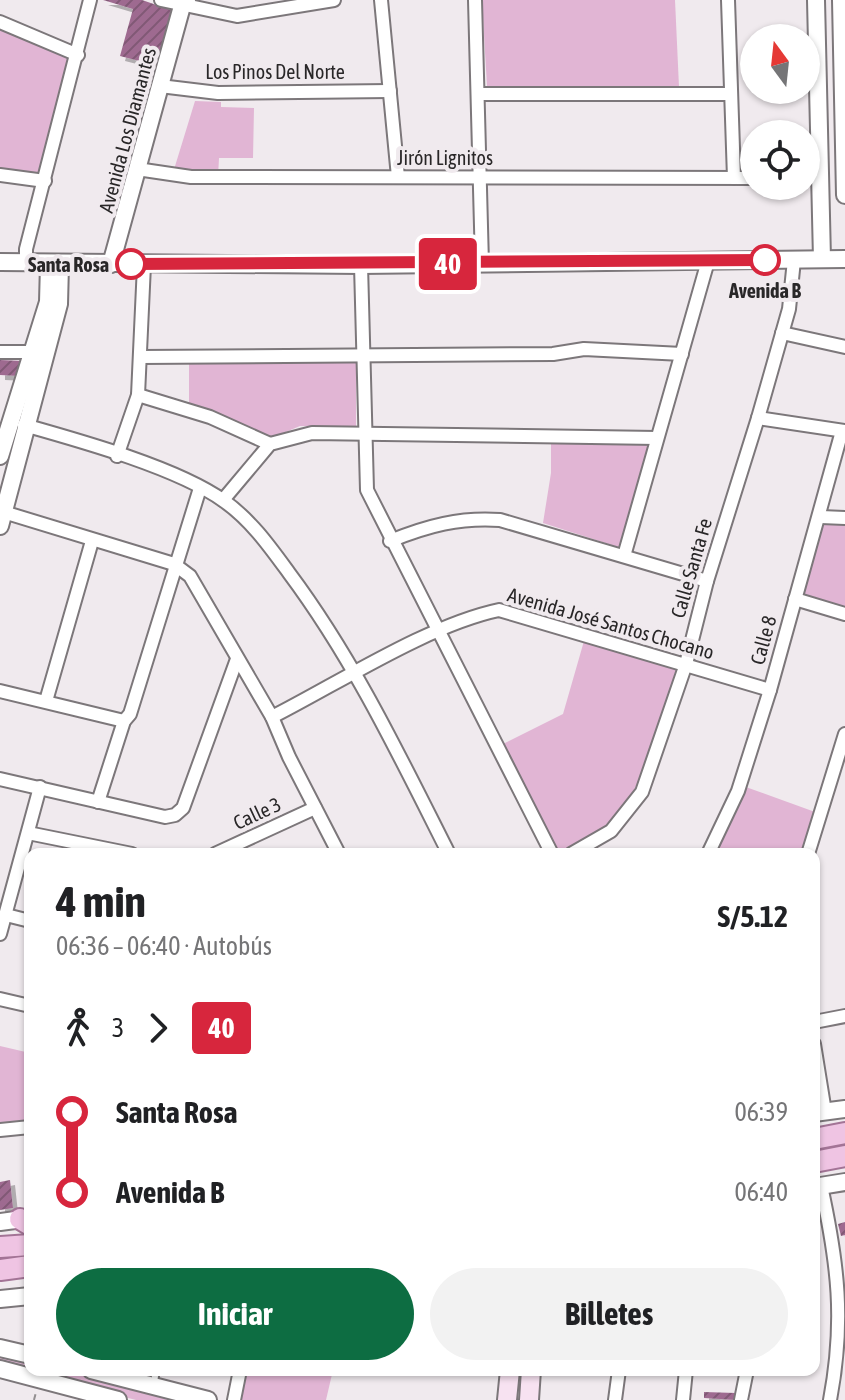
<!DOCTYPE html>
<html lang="es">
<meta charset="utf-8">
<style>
:root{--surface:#fff;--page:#f2f2f2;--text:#202124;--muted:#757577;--accent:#0d6d42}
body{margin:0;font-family:"Asap Condensed",sans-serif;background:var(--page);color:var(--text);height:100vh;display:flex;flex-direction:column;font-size:30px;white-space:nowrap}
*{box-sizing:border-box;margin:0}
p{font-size:26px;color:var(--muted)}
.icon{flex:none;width:44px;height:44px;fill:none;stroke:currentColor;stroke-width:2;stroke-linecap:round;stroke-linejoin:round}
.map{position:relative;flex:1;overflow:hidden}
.sheet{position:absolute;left:24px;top:848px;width:796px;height:528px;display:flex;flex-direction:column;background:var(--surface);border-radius:16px;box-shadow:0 2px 6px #0004}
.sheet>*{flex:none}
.badge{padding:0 16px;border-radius:6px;font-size:28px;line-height:52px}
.needle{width:52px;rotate:345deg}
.buttons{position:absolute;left:740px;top:24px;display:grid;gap:16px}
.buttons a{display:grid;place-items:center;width:80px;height:80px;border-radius:50%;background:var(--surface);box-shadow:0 2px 6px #0004;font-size:40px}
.map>.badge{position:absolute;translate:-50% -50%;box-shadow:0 0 0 4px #fff}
.legs{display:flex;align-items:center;gap:12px;height:88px;padding:0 32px;font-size:26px}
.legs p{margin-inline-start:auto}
.headline{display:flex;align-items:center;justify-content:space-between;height:136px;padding:0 32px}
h1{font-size:44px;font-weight:700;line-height:60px}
.button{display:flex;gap:16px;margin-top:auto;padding:16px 32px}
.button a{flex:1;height:92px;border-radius:48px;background:var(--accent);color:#fff;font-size:32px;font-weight:700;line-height:92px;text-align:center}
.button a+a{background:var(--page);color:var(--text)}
ul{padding:0 32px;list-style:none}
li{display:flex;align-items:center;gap:28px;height:80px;font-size:30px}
li i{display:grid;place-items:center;width:12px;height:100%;margin:0 10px;background:currentColor}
li i::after{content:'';width:20px;height:20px;margin:-10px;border:6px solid;border-radius:50%;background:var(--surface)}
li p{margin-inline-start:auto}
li:first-child i{background:linear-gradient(#0000 50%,currentColor 0)}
li:last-child i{background:linear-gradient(currentColor 50%,#0000 0)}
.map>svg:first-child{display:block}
</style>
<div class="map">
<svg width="845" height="1400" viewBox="0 0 845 1400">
<defs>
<pattern id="building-hatch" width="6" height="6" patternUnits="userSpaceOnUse" patternTransform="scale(2)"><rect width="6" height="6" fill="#9e6b90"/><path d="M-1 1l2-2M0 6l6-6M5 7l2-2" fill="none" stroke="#815876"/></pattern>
<filter id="shadow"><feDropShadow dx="5" dy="5" stdDeviation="0" flood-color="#0004"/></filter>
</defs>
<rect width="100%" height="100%" fill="#f0eaee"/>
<g fill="#e1b5d4">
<path d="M482,0H675L679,87L487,86Z"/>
<path d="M0,27L72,57L41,175L0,170Z"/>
<path d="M195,101L221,102V107L254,108L253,158H219L218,177L172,176Z"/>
<path d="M356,359V426H300L269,439L189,406V362Z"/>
<path d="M551,441L651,443L621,548L543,523L551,473Z"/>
<path d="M823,521H845V608L801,595Z"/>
<path d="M584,641L677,666C654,739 641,830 557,854L501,745L563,714Z"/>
<path d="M743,786L815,812L803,854H713Z"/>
<path d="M0,1046L30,1053V1121L0,1124Z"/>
<path d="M0,1353L30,1361V1370H64L179,1400H136L0,1365Z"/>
<path d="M245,1370H333L326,1400H238Z"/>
</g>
<g fill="url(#building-hatch)" filter="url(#shadow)">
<path d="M103,0H142L171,10L159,66L120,56L133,9Z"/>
<path d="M0,360L23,361L20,376L0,375Z"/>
<path d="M10,1180L13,1208L0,1210V1182Z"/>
<path d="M845,1222V1235L841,1236L838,1224Z"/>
<path d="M704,1392L736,1393V1400L704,1398Z"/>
</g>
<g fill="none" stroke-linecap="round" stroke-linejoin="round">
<defs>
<path id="service" d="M154,1382L156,1370"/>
<g id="minor">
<path d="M161,0L237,16L334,0"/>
<path d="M381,0L398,177"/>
<path d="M475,0L482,264"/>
<path d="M728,0L734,178"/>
<path d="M0,22L78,55"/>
<path d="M160,86L218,93L390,91"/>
<path d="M479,94H731"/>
<path d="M137,169L191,177L754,178"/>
<path d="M0,175L45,181"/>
<path d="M26,263V249L90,0"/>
<path d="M361,265L367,490L552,854"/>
<path d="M782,333L845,347"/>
<path d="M0,352H31"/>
<path d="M140,357L553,354L584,349L682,354"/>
<path d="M138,395L210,417L270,444"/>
<path d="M758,418L845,431"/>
<path d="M24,425C81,441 178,468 224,501C251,520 270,547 289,573C354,660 400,757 449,854"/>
<path d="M117,456L138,395L144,265"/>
<path d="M223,500L270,444L312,433L657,438"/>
<path d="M0,511L174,564L190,576L272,717L289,757L339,854"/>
<path d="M821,517L845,518"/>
<path d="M390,541C427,526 460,517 500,520L707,581"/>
<path d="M624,556L708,261"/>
<path d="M795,599L845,614"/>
<path d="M0,691L124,721"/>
<path d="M46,701L92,541"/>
<path d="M272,717C339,683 428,625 499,610L770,690"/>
<path d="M0,779L165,817L175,815L183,808L237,659"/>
<path d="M98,802L124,721L130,714L200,488"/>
<path d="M28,833L132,854"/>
<path d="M215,854L315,808"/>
<path d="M571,854L611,831L642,792L686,664L707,581L758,418L789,309L794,260"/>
<path d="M708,854L738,791L770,690L842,431"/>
<path d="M808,854L845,734"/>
<path d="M6,915L30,921"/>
<path d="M0,934L40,787"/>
<path d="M0,999L30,1006"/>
<path d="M814,1022L845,1016"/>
<path d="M814,1044L825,1112"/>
<path d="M0,1130L30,1127"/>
<path d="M821,1186C838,1264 845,1321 830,1400"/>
<path d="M234,1400L240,1370"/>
<path d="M615,1400L619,1370"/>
<path d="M683,1400L686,1370"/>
<path d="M741,1400L747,1370"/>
</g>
<g id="tertiary">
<path d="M816,0L822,259"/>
<path d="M841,0L845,195"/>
<path d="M0,262L361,265L845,259"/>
<path d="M111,264L182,6L187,0"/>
<path d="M0,456L48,302L49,264"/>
<path d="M0,526L59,304L60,265"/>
<path d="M814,1113L845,1109"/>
<path d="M814,1187L845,1182"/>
<path d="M0,1222L30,1218"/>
<path d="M0,1299L30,1296"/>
<path d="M0,1348L30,1355"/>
<path d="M0,1369L118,1400"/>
<path d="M91,1370L208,1400"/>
</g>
<g id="secondary">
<path d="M507,1400L510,1370"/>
<path d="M529,1400L531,1370"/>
</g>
<g id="primary">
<path d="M814,1139L845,1133"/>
<path d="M814,1162L845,1156"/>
<path d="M20,1219L30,1225"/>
<path d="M0,1247L30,1245"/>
<path d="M0,1270L30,1266"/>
</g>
</defs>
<use href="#service" stroke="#7c777a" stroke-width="10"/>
<use href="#minor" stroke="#7c777a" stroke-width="16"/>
<use href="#tertiary" stroke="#7c777a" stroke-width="20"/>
<use href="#secondary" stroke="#7c777a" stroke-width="22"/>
<use href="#primary" stroke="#a37496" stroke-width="24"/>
<path stroke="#938f91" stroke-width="2" stroke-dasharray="6 4" stroke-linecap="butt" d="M34,1400L36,1392"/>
<use href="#service" stroke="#fff" stroke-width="6"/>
<use href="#minor" stroke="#fff" stroke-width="12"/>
<use href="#tertiary" stroke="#fff" stroke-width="16"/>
<use href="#secondary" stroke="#f7e2f1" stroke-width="18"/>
<use href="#primary" stroke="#efc4e3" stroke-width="20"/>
</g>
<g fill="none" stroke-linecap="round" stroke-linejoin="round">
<defs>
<path id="line-1" d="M131,264L765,260"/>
</defs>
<use href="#line-1" stroke="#fff" stroke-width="18"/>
<use href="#line-1" stroke="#d7263d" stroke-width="12"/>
</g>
<g fill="#fff" stroke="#d7263d" stroke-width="4">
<circle cx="765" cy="260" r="14"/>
<circle cx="131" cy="264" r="14"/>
</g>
<g text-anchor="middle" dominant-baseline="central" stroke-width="8" stroke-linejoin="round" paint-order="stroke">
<g font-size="20" fill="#292728" stroke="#f0eaee">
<text x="275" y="71">Los Pinos Del Norte</text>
<text transform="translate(127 130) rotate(-75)">Avenida Los Diamantes</text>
<text x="445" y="157">Jirón Lignitos</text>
<text transform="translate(691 568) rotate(-74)">Calle Santa Fe</text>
<text transform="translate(611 623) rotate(16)">Avenida José Santos Chocano</text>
<text transform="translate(763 640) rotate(-75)">Calle 8</text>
<text transform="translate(257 813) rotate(-25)">Calle 3</text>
</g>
<g font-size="20" font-weight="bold" fill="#292728" stroke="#f0eaee" text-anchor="end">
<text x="109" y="264">Santa Rosa</text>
<text x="765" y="290" text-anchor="middle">Avenida B</text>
</g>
</g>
</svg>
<div class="buttons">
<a><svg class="needle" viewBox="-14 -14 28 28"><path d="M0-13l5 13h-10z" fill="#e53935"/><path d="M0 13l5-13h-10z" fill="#757577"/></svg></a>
<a><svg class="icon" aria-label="locate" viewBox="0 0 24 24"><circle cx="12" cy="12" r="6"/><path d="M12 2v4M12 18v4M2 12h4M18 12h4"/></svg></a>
</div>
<b class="badge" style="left:448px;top:264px;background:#d7263d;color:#fff">40</b>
<section class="sheet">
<div class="headline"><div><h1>4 min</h1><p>06:36 – 06:40 · Autobús</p></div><b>S/5.12</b></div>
<div class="legs"><svg class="icon" aria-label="walk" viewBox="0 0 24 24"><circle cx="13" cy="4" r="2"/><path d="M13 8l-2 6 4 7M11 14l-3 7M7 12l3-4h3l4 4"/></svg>3<svg class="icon" aria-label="forward" viewBox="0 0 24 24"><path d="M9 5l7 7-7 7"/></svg><b class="badge" style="background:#d7263d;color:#fff">40</b></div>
<ul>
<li><i style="color:#d7263d"></i><b>Santa Rosa</b><p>06:39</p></li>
<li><i style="color:#d7263d"></i><b>Avenida B</b><p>06:40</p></li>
</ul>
<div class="button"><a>Iniciar</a><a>Billetes</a></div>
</section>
</div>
